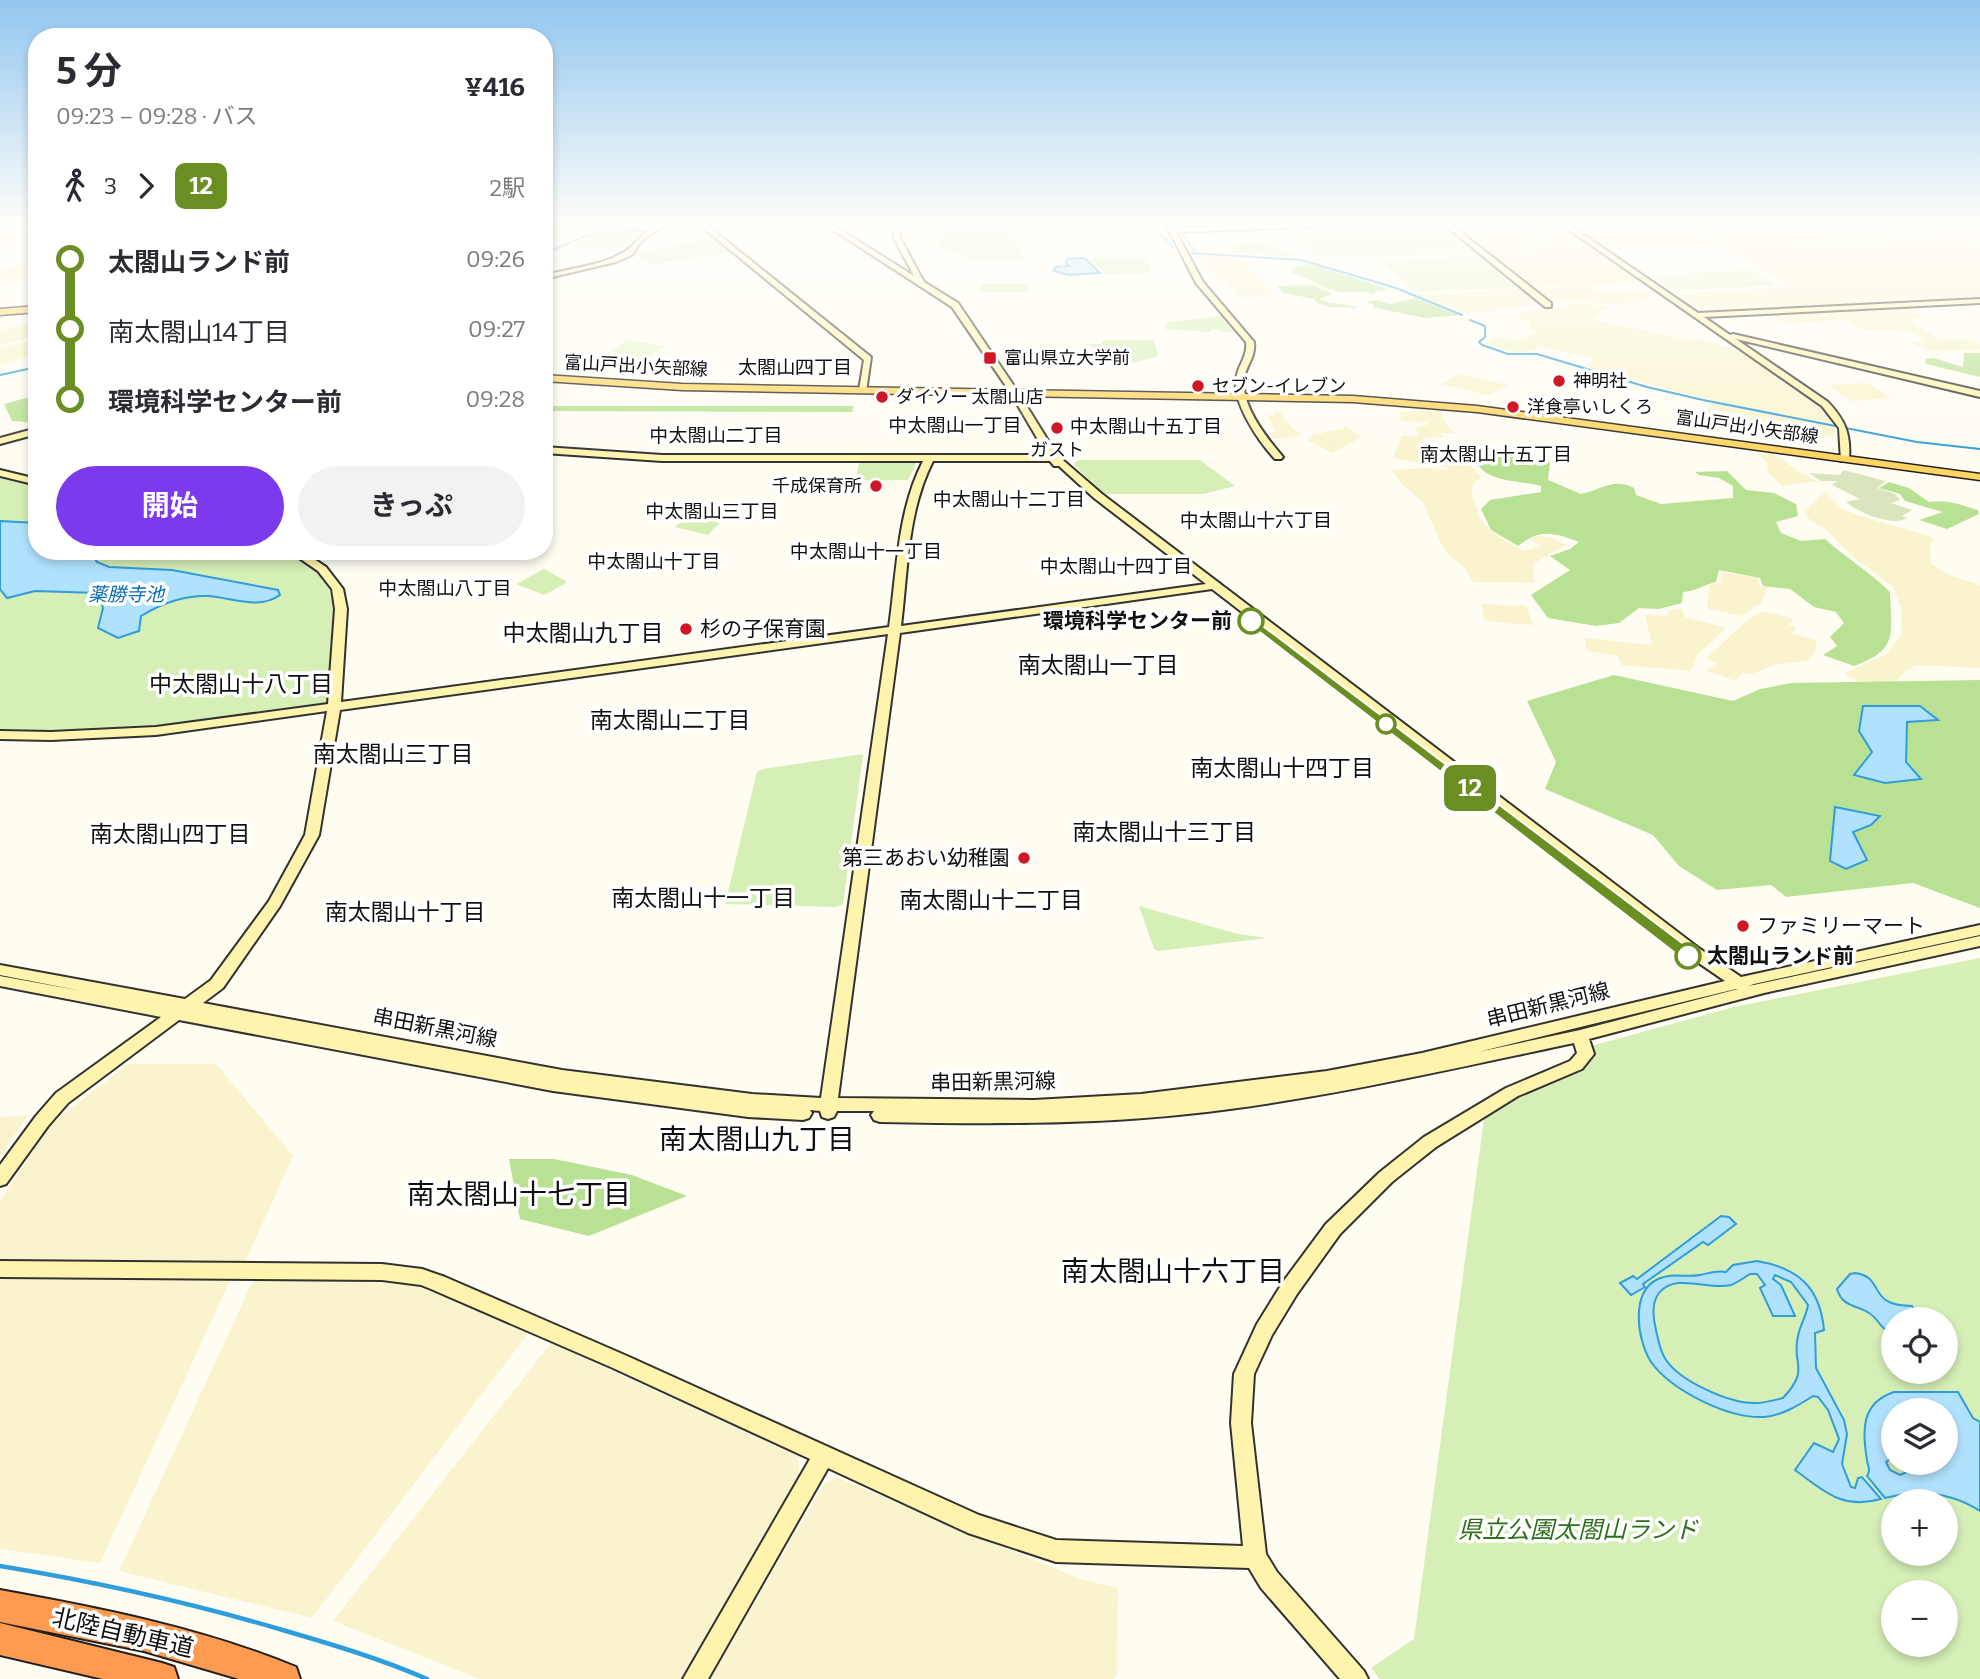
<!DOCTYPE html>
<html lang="ja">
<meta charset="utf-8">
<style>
:root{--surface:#fff;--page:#f2f2f3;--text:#2b2b33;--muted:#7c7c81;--accent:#7c3aed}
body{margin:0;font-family:Bitter,"Noto Sans JP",serif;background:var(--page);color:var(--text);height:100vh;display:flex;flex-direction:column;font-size:26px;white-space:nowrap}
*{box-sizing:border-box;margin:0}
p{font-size:23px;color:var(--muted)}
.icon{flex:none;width:38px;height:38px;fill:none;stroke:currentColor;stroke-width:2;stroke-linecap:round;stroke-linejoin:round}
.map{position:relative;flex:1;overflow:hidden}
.side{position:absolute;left:28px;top:28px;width:525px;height:532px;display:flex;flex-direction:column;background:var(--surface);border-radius:28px;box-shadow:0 4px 10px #0003}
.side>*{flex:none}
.badge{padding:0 14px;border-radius:10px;font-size:24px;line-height:46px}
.buttons{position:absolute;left:1881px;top:1307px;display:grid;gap:14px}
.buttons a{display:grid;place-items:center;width:77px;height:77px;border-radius:50%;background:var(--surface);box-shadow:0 4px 10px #0003;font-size:35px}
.map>.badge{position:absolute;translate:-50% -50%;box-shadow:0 0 0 4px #fff}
.legs{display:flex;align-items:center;gap:10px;height:77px;padding:0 28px;font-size:23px}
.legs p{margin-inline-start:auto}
.headline{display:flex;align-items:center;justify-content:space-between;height:119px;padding:0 28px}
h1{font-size:38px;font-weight:700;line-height:52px}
.button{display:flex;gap:14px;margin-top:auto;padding:14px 28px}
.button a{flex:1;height:80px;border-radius:42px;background:var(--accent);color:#fff;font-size:28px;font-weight:700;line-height:80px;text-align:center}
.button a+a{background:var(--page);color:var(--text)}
ul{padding:0 28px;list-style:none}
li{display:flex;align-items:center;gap:24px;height:70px;font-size:26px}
li i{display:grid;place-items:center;width:10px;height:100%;margin:0 9px;background:currentColor}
li i::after{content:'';width:18px;height:18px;margin:-9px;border:5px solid;border-radius:50%;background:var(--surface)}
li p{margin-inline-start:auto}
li:first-child i{background:linear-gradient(#0000 50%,currentColor 0)}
li:last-child i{background:linear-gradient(currentColor 50%,#0000 0)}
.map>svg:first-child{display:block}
</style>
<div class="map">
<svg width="1980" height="1679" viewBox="0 0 1980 1679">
<rect width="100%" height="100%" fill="#fffcf2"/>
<g fill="#f9f4ce">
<path d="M1447,222H1548L1527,249L1489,254Z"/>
<path d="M1567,222H1675L1715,245L1608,250Z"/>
<path d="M1684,222H1980V233L1722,245Z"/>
<path d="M1557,223L1642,282L1529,287L1492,257L1531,254L1539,250Z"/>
<path d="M0,227L37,231V240L22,244L0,242Z"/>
<path d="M1980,237V299L1704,312L1678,294L1792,287L1730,248Z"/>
<path d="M1197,254L1235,257L1276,297L1237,298V294Z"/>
<path d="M37,261V275L12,283L0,278V271Z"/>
<path d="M1590,286L1598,292L1654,289L1659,293L1648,294L1647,302L1614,304L1570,301L1551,303L1533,289Z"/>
<path d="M1522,289L1539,304L1468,314L1416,295Z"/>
<path d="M1578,304L1609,307L1593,320L1695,341L1700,339L1741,352L1761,363L1824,408L1835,424L1834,436L1826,435V437L1776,428H1747L1706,417L1711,400L1592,370L1587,366L1596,359L1540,346L1533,351L1512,352L1487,343L1492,336L1518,341L1537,331L1530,329L1529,322L1515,313Z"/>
<path d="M1906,307L1920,314L1918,316L1921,317L1907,319L1941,340L1966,339L1980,344V350L1929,351L1908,342L1925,341L1910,331L1862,330L1846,320L1791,323L1781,322L1771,314Z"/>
<path d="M28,323L37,329V336L0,345V330Z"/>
<path d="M32,340L37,346L26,349L32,356L0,364V348Z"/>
<path d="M1459,374L1508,385L1488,395L1440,384Z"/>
<path d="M1868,383L1891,398L1851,401L1829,385Z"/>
<path d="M1440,411L1444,422L1455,433H1440L1443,437H1425L1422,450L1453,457L1459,446L1470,453L1472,467L1481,477L1473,485L1472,494L1480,518L1494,534L1523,551L1542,546L1531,540L1535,536L1550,537L1566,545L1533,564L1534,583L1473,582L1464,567L1448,554L1442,546L1423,502L1404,486L1392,470L1430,468L1448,470L1447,467L1393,458L1402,436H1418L1416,427L1428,425L1427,422L1401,421L1400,412Z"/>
<path d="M1274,412H1282L1283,418L1301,436L1271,439V432L1275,431L1267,415H1274Z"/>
<path d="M1347,427L1361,437L1333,453L1307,440L1312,438L1310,436Z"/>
<path d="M1772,453L1803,474L1817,481L1783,486L1768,473L1767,463L1759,454Z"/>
<path d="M1825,492L1841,508L1854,514L1935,538L1930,544L1931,564L1952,576L1980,585V668L1916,665L1905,671L1886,693L1871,691L1845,673L1886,654L1901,635L1902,611L1893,587L1852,556L1828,532L1807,517L1805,511Z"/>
<path d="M1722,572L1758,578L1760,586L1768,587L1762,602L1742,616L1707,609L1709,585L1720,583Z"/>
<path d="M1481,604L1526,606L1533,625L1485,621Z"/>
<path d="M1681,608L1685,617L1726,628L1698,654L1691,671L1621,665L1618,656L1587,651L1585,638L1652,645L1645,614L1667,616L1669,610Z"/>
<path d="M1764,611L1794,619L1789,625L1796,628L1792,634L1816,640V650L1808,661L1776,664L1752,674L1742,673L1736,681L1706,671L1717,663L1706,658L1748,620Z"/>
<path d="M128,1064H216L293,1156L245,1262L0,1263V1201L52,1123Z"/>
<path d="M29,1115L23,1122L0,1157V1117Z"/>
<path d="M259,1277L391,1282L432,1287L530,1331L312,1618L119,1571L251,1285Z"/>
<path d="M0,1278H231L100,1563L0,1549Z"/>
<path d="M551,1343L798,1456L800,1479L681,1679H479L333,1621Z"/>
<path d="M836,1477L1080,1579L1118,1588L1117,1673L1114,1679H710L824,1484Z"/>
</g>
<g fill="#d5efb7" fill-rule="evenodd">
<path d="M1176,222H1369L1181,229L1176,227Z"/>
<path d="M1001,224L1012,233L1025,259H966L961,252L944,251L938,244V235L963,226Z"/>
<path d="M612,226L645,231L623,246H569Z"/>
<path d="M714,237L733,252L653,264L634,254Z"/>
<path d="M1255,242L1272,246L1296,256L1236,253L1232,249L1236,243Z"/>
<path d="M1093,257H1145L1150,268L1148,273L1106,274L1091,262Z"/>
<path d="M1027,284H1029L1028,292H980L982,284Z"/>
<path d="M1221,316L1234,332H1221L1220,329H1210L1211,332L1165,329L1166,323L1169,322Z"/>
<path d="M1105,340H1154L1158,356L1116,368L1093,347L1086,344H1101Z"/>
<path d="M1079,460H1200L1235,486L1203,494H1104L1073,464Z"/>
<path d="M912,462L916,464L908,480H855L859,463Z"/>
<path d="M0,478L37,487V551H280C298,559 324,572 330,592C339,618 329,678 328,708L154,731L0,736Z"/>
<path d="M708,513H729L708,535L675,527L685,518L705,519Z"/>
<path d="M544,569L566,581L565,584L544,595L516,584Z"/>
<path d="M863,754L843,904L837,907L725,904L757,772L763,769Z"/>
<path d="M1139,906L1238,934L1267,938L1158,951L1154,949Z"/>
<path d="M1980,958V1679H1380L1371,1668L1414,1639L1484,1119L1518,1096L1582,1070L1595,1056L1591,1046L1734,1007ZM1894,1320H1946V1372H1894ZM1894,1410H1946V1463H1894ZM1894,1502H1946V1554H1894ZM1894,1592H1946V1645H1894Z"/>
</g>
<g fill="#b9e194" fill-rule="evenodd">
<path d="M1311,264L1388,289L1375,291V294C1362,290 1354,293 1342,292C1324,290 1307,276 1290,272L1296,267Z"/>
<path d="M1313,285L1333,294L1319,299C1327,305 1344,302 1357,308L1329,307L1317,303L1314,299L1283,293L1277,286Z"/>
<path d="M1416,298L1459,315L1425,318L1372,307L1374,305L1366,302L1375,300L1390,304Z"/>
<path d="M1964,353H1980V377L1926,364L1925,359L1933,358L1963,367Z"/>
<path d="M37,395V423L12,421L4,404Z"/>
<path d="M544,406H854L852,412L544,411Z"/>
<path d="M1491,450L1545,460L1550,463L1548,480L1581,494C1601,490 1614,477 1634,488L1636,495L1661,504L1733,498V486L1719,478L1699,475L1695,472L1727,471L1746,490L1774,493L1796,504L1798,516L1776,522L1781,533L1801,541L1825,539C1846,558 1870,572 1890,592C1891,635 1899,649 1854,666L1823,655L1837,646L1830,637L1844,623L1836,612L1814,607L1790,589L1763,586L1760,578L1719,570L1716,582C1703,585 1696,591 1683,592L1682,603L1659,609L1639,608L1619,623L1596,626L1548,618L1531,595L1570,570L1550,556L1570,549L1579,542C1554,533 1541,528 1518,546L1491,530L1481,509L1490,500L1541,492V486C1519,480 1478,483 1475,455Z"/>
<path d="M1889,482L1909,488L1929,502C1947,499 1961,505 1978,510L1979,514L1947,529L1919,520L1943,512L1905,501L1900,494L1879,488Z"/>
<path d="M1614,675L1733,701L1760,689L1791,683L1980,680V908L1913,883L1786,897L1771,885L1717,890L1679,866L1653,835L1545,789L1556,762L1527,701ZM1919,706L1937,720L1907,721L1906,762L1920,778L1854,774L1872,752ZM1835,808L1871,825L1853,832L1830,860Z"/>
<path d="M509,1159H554L632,1175L687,1196L589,1236L520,1219Z"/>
</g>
<path fill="#dae5bf" d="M1843,470L1886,481L1877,488L1895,494L1900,500L1891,503L1912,510L1902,516L1907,518C1892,527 1859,513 1846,502L1860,499L1832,485L1837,481H1821L1809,473L1840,475Z"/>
<g fill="#e7f5ca">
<path d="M1431,223L1436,224L1468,253L1323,257L1314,255L1290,230Z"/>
<path d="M1481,255L1517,288L1416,292L1382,262Z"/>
<path d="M1751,270L1775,285L1676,291L1652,275Z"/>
<path d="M627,340L665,346L637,366L598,360Z"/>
</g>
<g fill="#b1e2fd" stroke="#2f9cdc" stroke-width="2" fill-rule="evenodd">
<path d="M1085,258L1100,273L1069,275L1054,271L1055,267L1069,266L1066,263L1067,259Z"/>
<path d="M0,521L37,523V551H90L97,562L109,567L172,570L278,590L280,595C260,610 232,598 209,596C183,595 162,603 141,616L139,631L118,638L98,628L103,608L98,593L35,591L7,598L0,589Z"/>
<path d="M1863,706H1920L1938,720L1907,722L1906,762L1921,779L1885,783L1854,775L1872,752L1859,731Z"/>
<path d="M1835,807L1880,816L1871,825L1853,832L1867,860L1846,869L1830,861Z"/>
<path d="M1721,1216L1729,1217L1736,1224L1708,1245L1703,1242L1643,1284L1645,1287L1631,1295L1620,1283L1633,1276L1637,1279Z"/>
<path d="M1757,1261C1798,1268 1820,1287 1824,1330L1815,1333L1816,1368L1844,1420L1847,1434L1842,1464L1851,1487L1855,1488L1858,1478L1862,1477L1881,1499C1842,1510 1824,1491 1795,1470L1814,1443L1833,1452L1839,1439L1828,1410L1818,1397L1813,1396C1799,1405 1781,1416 1764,1417C1729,1419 1672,1391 1651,1362C1637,1340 1630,1292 1658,1279C1672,1272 1686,1278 1700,1275C1710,1273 1715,1270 1726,1272L1733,1265ZM1750,1274H1757L1765,1285L1760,1288L1773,1316H1795L1781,1285L1773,1279L1775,1275L1791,1282L1808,1305C1806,1317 1800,1325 1798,1336C1791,1365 1811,1368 1783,1398C1774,1400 1765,1403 1756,1403C1731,1404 1681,1382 1666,1360C1660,1352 1658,1339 1656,1330C1653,1318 1651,1303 1659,1293C1676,1272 1709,1291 1731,1285C1737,1283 1745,1277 1750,1274Z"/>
<path d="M1856,1273C1886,1278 1866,1306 1912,1306L1920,1319L1894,1320L1893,1332L1891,1333C1879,1328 1879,1319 1869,1313C1857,1305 1842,1307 1837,1289L1850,1274Z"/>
<path d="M1894,1392H1958L1973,1418L1980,1422V1511C1951,1492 1919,1489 1885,1498L1867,1476C1871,1469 1868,1468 1867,1460C1862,1430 1861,1403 1894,1392ZM1894,1410H1946V1463H1904L1907,1472L1900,1475L1890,1470L1886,1462L1893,1457Z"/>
</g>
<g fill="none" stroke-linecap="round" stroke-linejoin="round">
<g stroke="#2f9cdc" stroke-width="2">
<path d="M1139,222L1154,227L1173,247"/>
<path d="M1191,226L1203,222L1236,225L1295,222"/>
<path d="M1182,233L1195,251"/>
<path d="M1192,253L1301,260L1396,288L1462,315"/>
<path d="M544,254L609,226"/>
<path d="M1470,320L1485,326V337L1479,342L1482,345L1508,354H1537L1647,387L1703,400L1917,442L1980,449"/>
<path d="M0,375L37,367"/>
</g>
<path stroke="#2f9cdc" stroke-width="4.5" d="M0,1566C97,1582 192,1603 286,1631C334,1645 381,1659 427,1679"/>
<defs>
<g id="secondary">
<path d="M591,222H608L654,227L662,222H669L641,241L632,255L616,262L544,279V275C568,269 604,265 624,252C632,248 639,237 649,231Z"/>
<path d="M696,222H703L871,357L866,392L859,390L864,360Z"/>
<path d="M821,222H828L914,276L893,236L896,222H902L899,236L924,282L958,303L1018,392L1057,455L1102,494L1700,949L1741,977L1980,925V935L1754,984L1749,986L1980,936V946L1764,993L1589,1039L1594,1054L1582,1069L1518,1096L1436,1147L1392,1182L1340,1234L1297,1294L1272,1335L1254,1374L1251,1423L1266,1554L1277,1572L1364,1671L1368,1679H1340L1261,1588L1249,1568L1056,1562L968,1533L828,1468L708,1679H683L810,1459L613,1368L431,1289L421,1285L382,1280L0,1277V1261L382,1264L422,1269L445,1277L627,1356L979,1515L1056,1540L1243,1546L1231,1423L1234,1374L1257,1324L1283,1282L1326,1224L1380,1172L1424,1137L1506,1088L1570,1061L1577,1053L1574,1043C1446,1070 1318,1100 1188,1114C1085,1125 983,1124 880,1122L874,1120L871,1115L874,1111H837L834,1117L828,1119L822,1117L820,1111L810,1110L812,1113L809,1118L803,1120L748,1117L553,1091L179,1020L68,1103L48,1126L6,1184L0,1186V1165L36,1116L56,1093L161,1017L0,986V976L82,991L0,975V965L185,999L211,980L269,901L305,835L327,711L156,735L51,740L0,739V731L51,732L156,727L328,704L335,609L332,589L318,571L289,551H302L326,567L343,589L347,609L341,702L889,627C897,571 897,512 923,461H662L544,453V447L662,455H1047L1010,392L952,307ZM933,461H1050L1054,466H1059L1094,498L1206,584L901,626C908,570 907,512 933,461ZM1212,589L1690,957L1725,981L1422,1053L1327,1071L1141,1094L1034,1100L838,1098L900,633ZM888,634L821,1098L752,1094L562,1070L203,1003L223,988L280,906L319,835L340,710ZM1736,989H1738L1580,1030L1478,1052Z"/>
<path d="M1168,222H1174V228L1391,222L1388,224L1176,232L1203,282L1254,342C1256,357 1246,365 1244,379C1241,406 1266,437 1283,457L1281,459H1275C1259,442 1233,404 1236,380C1237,366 1248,357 1246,342L1196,283L1167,226Z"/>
<path d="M1441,222H1448L1551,303V307H1545Z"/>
<path d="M1558,222H1565L1698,313L1980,299V303L1704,317L1730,335L1733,334L1980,391V397L1736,339L1828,402C1845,420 1851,434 1849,459L1841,461L1839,428L1822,406Z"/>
<path d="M37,428V434L0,444V438Z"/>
<path d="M0,470L37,479V485L0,476Z"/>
</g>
<g id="primary">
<path d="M37,306V312L0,315V309Z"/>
<path d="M544,375L682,384L1353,396L1477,406L1980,474V480L1477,412L1353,402L682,390L544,381Z"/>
</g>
<g id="highway">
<path d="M0,1590C100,1608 201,1628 296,1667L300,1679H239L144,1651L0,1622Z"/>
<path d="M0,1623L162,1663L174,1667L178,1679H103L0,1655Z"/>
</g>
</defs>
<use href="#secondary" stroke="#323232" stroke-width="4"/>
<use href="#primary" stroke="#212121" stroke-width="3"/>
<use href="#highway" stroke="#212121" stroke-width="4"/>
<use href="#secondary" fill="#fff4ad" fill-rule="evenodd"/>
<use href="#primary" fill="#ffd562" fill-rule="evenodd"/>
<use href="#highway" fill="#ff9b50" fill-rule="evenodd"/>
</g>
<linearGradient id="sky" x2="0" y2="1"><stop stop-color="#92c6f0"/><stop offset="0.49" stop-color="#fffef9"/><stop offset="1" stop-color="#fffef9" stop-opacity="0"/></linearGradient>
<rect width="1980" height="457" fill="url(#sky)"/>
<path fill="#6b8e23" stroke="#fff" stroke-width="2" d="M1251,617L1694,952L1696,956L1694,959H1683L1248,623L1246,621Z"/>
<g fill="#d01725" stroke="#fff" stroke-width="2.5">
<rect x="983" y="351" width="14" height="14" rx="3.5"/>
<circle cx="1559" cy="381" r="7"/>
<circle cx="1198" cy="386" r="7"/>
<circle cx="882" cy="397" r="7"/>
<circle cx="1513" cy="407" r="7"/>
<circle cx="1057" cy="428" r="7"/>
<circle cx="876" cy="486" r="7"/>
<circle cx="686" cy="629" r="7"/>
<circle cx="1024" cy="858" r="7"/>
<circle cx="1743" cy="926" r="7"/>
</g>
<g fill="#fff" stroke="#6b8e23" stroke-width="3.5">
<circle cx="1251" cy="621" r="12"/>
<circle cx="1386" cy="724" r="9"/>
<circle cx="1688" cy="956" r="12"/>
</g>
<g text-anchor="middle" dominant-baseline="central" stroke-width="7" stroke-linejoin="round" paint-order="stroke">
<g font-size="18" fill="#101010" stroke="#fff" text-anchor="start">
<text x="1004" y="358">富山県立大学前</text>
<text x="1573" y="381">神明社</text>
<text x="1212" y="386">セブン-イレブン</text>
<text x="896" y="397">ダイソー 太閤山店</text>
<text x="1527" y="407">洋食亭いしくろ</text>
<text x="1057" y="450" text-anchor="middle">ガスト</text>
<text x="862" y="486" text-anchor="end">千成保育所</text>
</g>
<g font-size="18" fill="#101010" stroke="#fff">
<text transform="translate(636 366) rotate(3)">富山戸出小矢部線</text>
<text transform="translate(1747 427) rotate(8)">富山戸出小矢部線</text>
</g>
<g font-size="19" fill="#101010" stroke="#fff">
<text x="795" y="367">太閤山四丁目</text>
<text x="955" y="425">中太閤山一丁目</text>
<text x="1146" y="426">中太閤山十五丁目</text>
<text x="716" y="435">中太閤山二丁目</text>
<text x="1496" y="454">南太閤山十五丁目</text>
<text x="1009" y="499">中太閤山十二丁目</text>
<text x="712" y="511">中太閤山三丁目</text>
<text x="1256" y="520">中太閤山十六丁目</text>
<text x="866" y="551">中太閤山十一丁目</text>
<text x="654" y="561">中太閤山十丁目</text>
<text x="1116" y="566">中太閤山十四丁目</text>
<text x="445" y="588">中太閤山八丁目</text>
</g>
<g font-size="19" font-style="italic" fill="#0a6cb1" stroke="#fff">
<text x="126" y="594">薬勝寺池</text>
</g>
<g font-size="21" font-weight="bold" fill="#101010" stroke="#fff" text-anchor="end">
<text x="1232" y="621">環境科学センター前</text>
<text x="1707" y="956" text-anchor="start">太閤山ランド前</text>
</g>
<g font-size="21" fill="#101010" stroke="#fff" text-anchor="start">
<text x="700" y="629">杉の子保育園</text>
<text x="1010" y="858" text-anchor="end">第三あおい幼稚園</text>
<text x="1757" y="926">ファミリーマート</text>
</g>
<g font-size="21" fill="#101010" stroke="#fff">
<text transform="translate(1548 1005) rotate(-14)">串田新黒河線</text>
<text transform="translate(435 1028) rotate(11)">串田新黒河線</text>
<text transform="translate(993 1082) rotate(-1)">串田新黒河線</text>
</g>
<g font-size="23" fill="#101010" stroke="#fff">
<text x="583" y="633">中太閤山九丁目</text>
<text x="1098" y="665">南太閤山一丁目</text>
<text x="241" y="684">中太閤山十八丁目</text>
<text x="670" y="720">南太閤山二丁目</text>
<text x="393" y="754">南太閤山三丁目</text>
<text x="1282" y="768">南太閤山十四丁目</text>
<text x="1164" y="832">南太閤山十三丁目</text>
<text x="170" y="834">南太閤山四丁目</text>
<text x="703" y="898">南太閤山十一丁目</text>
<text x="991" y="900">南太閤山十二丁目</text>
<text x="405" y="912">南太閤山十丁目</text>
</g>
<g font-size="24" font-style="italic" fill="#2c7017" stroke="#fff">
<text x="1578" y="1530">県立公園太閤山ランド</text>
</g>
<g font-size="24" fill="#101010" stroke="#fff">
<text transform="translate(123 1633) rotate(13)">北陸自動車道</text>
</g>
<g font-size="28" fill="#101010" stroke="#fff">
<text x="757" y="1139">南太閤山九丁目</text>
<text x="519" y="1194">南太閤山十七丁目</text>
<text x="1173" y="1271">南太閤山十六丁目</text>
</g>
</g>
</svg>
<div class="buttons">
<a><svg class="icon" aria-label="locate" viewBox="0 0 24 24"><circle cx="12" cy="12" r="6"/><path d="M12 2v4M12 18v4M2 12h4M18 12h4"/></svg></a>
<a><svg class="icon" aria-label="layers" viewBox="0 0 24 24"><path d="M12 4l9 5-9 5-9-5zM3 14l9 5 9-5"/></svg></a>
<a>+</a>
<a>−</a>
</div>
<b class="badge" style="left:1470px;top:788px;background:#6b8e23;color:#fff">12</b>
<section class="side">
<div class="headline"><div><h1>5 分</h1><p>09:23 – 09:28 · バス</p></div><b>¥416</b></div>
<div class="legs"><svg class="icon" aria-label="walk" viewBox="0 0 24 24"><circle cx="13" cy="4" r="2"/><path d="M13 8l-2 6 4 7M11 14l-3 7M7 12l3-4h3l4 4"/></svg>3<svg class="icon" aria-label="forward" viewBox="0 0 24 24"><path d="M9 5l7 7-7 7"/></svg><b class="badge" style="background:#6b8e23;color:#fff">12</b><p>2駅</p></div>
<ul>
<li><i style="color:#6b8e23"></i><b>太閤山ランド前</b><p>09:26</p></li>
<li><i style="color:#6b8e23"></i><span>南太閤山14丁目</span><p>09:27</p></li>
<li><i style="color:#6b8e23"></i><b>環境科学センター前</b><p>09:28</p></li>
</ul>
<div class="button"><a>開始</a><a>きっぷ</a></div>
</section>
</div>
